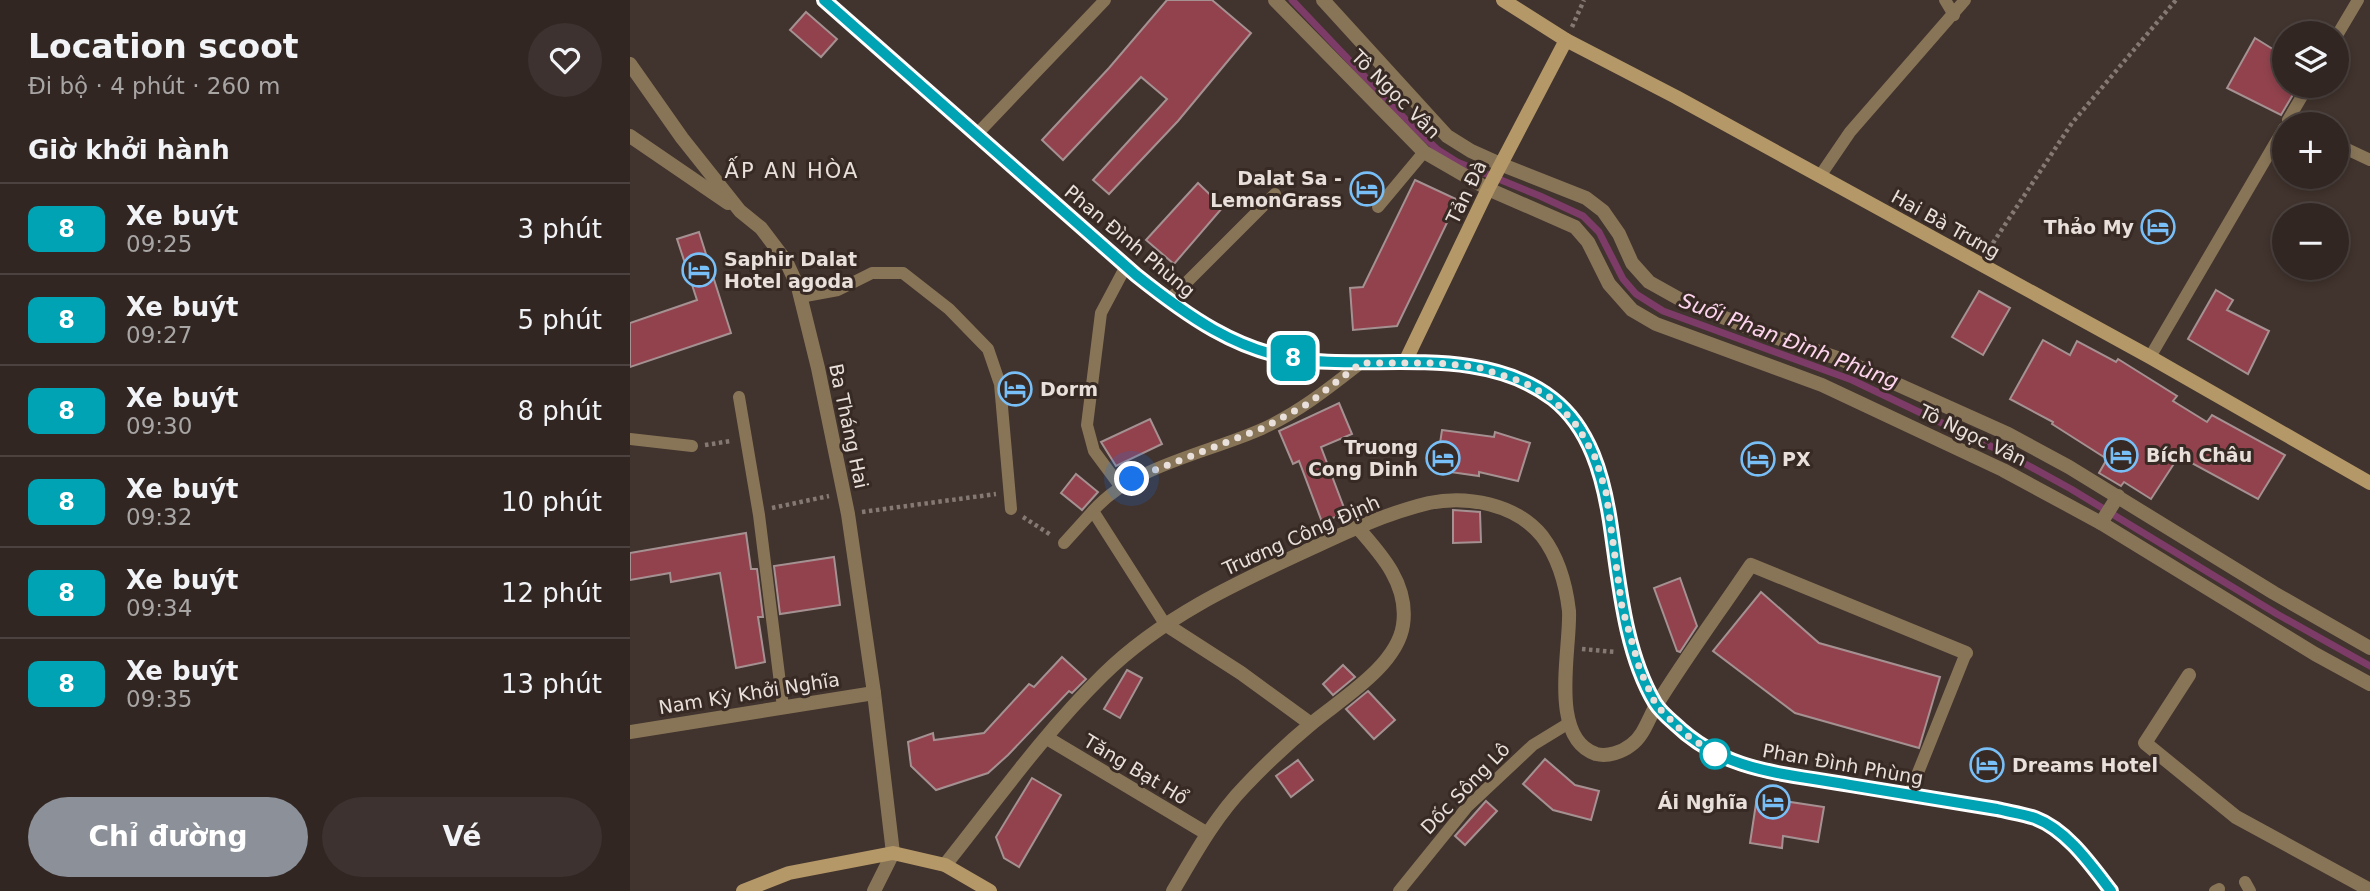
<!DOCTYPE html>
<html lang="vi">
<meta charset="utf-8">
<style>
:root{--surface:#312622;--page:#3d322f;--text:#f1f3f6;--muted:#a8a5a5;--line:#4c4340;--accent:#8c9099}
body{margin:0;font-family:"DejaVu Sans",sans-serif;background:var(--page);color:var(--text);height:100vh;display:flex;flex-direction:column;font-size:26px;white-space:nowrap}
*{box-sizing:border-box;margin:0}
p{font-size:23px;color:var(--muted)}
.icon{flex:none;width:38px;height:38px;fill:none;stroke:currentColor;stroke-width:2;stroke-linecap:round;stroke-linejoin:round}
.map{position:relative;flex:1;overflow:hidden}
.panel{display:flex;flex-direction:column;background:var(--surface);width:630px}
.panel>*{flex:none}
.badge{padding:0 14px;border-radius:10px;font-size:24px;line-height:46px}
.tools{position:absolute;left:1642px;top:21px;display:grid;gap:14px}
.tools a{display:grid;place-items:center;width:77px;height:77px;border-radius:50%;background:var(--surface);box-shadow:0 4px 10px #0003,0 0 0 2px var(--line);font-size:35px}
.you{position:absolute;width:35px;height:35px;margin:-18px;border:5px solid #fff;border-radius:50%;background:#1a73e8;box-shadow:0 0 0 10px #1a73e833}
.map>.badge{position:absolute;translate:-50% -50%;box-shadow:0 0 0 4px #fff}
h2{padding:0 28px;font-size:26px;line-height:63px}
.round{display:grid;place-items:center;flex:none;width:74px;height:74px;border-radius:37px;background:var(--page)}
.summary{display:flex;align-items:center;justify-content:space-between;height:119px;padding:0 28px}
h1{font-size:33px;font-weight:800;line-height:52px}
.cta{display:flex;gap:14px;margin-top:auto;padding:14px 28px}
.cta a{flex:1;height:80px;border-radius:42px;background:var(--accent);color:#fff;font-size:28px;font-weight:800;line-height:80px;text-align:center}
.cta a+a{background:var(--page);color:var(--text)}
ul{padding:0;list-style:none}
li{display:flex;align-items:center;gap:21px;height:91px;padding:0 28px;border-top:2px solid var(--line)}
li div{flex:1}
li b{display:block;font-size:26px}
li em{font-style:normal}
li .badge{min-width:77px;font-weight:700;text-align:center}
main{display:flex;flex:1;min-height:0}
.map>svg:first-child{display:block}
</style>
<main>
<section class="panel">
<div class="summary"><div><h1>Location scoot</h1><p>Đi bộ · 4 phút · 260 m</p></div><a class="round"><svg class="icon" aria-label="heart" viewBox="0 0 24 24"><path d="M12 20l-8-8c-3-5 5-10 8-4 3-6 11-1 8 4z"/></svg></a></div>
<h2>Giờ khởi hành</h2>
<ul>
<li><span class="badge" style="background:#00a3b4;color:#fff">8</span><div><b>Xe buýt</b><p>09:25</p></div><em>3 phút</em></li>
<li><span class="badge" style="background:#00a3b4;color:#fff">8</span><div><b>Xe buýt</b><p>09:27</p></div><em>5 phút</em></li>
<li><span class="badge" style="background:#00a3b4;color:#fff">8</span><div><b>Xe buýt</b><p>09:30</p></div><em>8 phút</em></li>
<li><span class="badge" style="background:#00a3b4;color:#fff">8</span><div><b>Xe buýt</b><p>09:32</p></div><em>10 phút</em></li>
<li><span class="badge" style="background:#00a3b4;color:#fff">8</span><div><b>Xe buýt</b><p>09:34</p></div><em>12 phút</em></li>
<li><span class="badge" style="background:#00a3b4;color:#fff">8</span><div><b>Xe buýt</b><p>09:35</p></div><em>13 phút</em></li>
</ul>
<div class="cta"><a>Chỉ đường</a><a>Vé</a></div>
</section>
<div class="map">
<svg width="1740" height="891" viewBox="0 0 1740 891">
<rect width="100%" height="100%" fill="#41332d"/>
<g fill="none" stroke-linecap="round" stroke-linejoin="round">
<path stroke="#7d3b68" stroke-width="7" d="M662,0L775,119L808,150L827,162L910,196L953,216L969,232L993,279L1006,294L1033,311L1222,380L1381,456L1441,489L1647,614L1740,666"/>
</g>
<g fill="#91424d" stroke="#a59192" stroke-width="2">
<path d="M537,0H582L621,33L548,121L479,194L463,180L537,99L511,77L433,160L412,140L479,68Z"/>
<path d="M176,12L207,39L191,57L160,30Z"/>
<path d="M1625,38L1654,56V86H1668L1651,115L1597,88Z"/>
<path d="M785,180L828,200L767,326L723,330L720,288L733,287Z"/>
<path d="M568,183L593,207L544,264L516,240Z"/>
<path d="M69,232L101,333L0,367V323L67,300L47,239Z"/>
<path d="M1586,290L1603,300L1597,310L1639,331L1618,374L1558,339Z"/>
<path d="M1349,291L1380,308L1353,355L1322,337Z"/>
<path d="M1413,340L1440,355L1447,341L1486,362L1488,359L1547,396L1543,401L1577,422L1582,415L1655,455L1628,499L1549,456L1521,499L1494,482L1491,486L1469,473L1477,459L1422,424L1423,422L1380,399Z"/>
<path d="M709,403L722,434L691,447L716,513L692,522L669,461L663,464L649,431Z"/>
<path d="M520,419L532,444L486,466L471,442Z"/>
<path d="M812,430L864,437L865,432L900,443L888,481L849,472V476L806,470Z"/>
<path d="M446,474L468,492L452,510L431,493Z"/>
<path d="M823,510L850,512L851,542L823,543Z"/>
<path d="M116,533L121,569H127L133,617H128L135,662L106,668L90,573L41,582L40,573L0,580V553Z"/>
<path d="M204,557L210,605L150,614L144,566Z"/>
<path d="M1050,578L1067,626L1050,652L1047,651L1024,588Z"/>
<path d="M1131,592L1189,643L1310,677L1289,748L1165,713L1083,651Z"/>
<path d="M432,657L456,679L442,693L439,691L378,755L358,773L306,790L281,766L278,742L303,733L304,740L354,733L399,684L404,687Z"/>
<path d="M713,665L725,677L703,695L693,684Z"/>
<path d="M497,670L512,678L490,718L474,709Z"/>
<path d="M738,691L765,720L744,739L716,709Z"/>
<path d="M915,759L945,785L969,791L961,820L923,810L893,784Z"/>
<path d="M668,760L683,780L661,797L646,776Z"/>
<path d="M402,778L431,795L389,867L374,858L366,837Z"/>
<path d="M1127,797L1194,807L1188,842L1153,836L1152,848L1120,843Z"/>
<path d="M856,801L867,811L835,845L825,836Z"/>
</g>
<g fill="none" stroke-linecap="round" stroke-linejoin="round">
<g stroke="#857974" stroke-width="4.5" stroke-dasharray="3.5 3.5" stroke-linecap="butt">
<path d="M942,27L954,0"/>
<path d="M1359,249L1442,123L1546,0"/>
<path d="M75,445L101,441"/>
<path d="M142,508L199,496"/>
<path d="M232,512L366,494"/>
<path d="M393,517L421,535"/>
<path d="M952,649L985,652"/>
</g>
<g stroke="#887558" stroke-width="12">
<path d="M1315,0L1324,15"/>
<path d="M1706,37L1728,0"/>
<path d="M1666,124L1658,120L1678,86"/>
<path d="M347,134L475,0"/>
<path d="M1706,144L1740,160"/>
<path d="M1190,176L1220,132L1335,0"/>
<path d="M748,207L794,152"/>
<path d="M170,297L208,290L242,273H273L319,309L358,349L370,384L381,509"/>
<path d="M538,301L645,194"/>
<path d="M1520,357L1654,128"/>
<path d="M109,397L129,515L153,707"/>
<path d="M0,439L62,446"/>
<path d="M490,486L464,451L457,425L471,313L496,266"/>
<path d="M434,543L463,511"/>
<path d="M535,624L463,511C502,466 578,453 632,429C669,412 699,388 731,363"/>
<path d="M1279,795L1336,653"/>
<path d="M1615,882L1620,891"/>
<path d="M769,891L837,807L903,745L939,723"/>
<path d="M1585,891L1589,889"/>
</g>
<g stroke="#887558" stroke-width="14">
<path d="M645,0L794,152L858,189L945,227L958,242L979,284L1002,310L1026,324L1192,385L1373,470L1471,523L1685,654L1740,684"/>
<path d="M693,0L817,136L841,151L870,164L956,198L973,211L989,234L1002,263L1019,282L1053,301L1127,331L1213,360L1378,434L1439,467L1644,593L1740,648"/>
<path d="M0,64L52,138L110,211L131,228L156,261L168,287L188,368L218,514L244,693L263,853L244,891"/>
<path d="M0,136L98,203"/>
<path d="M1471,523L1488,496"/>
<path d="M535,624L611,673L681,724"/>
<path d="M1559,675L1515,743L1606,817L1740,890"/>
<path d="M0,732L244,693"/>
<path d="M417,738L576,833"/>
<path d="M315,865C366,801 414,733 473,675C531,618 604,584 678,550C716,532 757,513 799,503C837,495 886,504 912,536C928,557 936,585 939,611C941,648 918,738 966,754C978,757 992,752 1001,745C1014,736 1019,717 1027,704C1057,656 1090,611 1121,565L1336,653"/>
<path d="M543,891C565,854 585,817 615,786C636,764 658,743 681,724C711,699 767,666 773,625C779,585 752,555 727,527"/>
</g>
<g stroke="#b59868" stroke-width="14">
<path d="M194,0L506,275C556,315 607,352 672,360C753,370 854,345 923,399C962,430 974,480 981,526C990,585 994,651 1025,703C1030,711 1038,718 1045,724C1096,774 1159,774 1225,786C1273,793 1320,801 1367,809C1379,812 1393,814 1405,818C1437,830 1461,865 1481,891"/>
<path d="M873,0L936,40L1046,97L1520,357L1740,483"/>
<path d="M775,362L858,189L936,40"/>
<path d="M113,891L159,873L263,853L315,865L360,891"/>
</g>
</g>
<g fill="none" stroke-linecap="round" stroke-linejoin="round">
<defs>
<path id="line" d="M194,0L506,275C556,315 607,352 672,360C754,369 853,345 923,399C960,428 973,476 980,521C989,580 994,651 1025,703C1030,711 1038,718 1045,724C1096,773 1155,773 1220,785C1269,793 1318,801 1367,809C1379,812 1393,814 1405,818C1437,830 1461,865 1481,891"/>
</defs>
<use href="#line" stroke="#fff" stroke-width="16"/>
<use href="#line" stroke="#00a3b4" stroke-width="10"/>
<path stroke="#e9e0db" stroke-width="7" stroke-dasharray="0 12.6" d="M502,479L633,428L679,403L731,363H807L847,367L893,382L923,399L948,427L965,457L976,492L992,607L1010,670L1026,705L1055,734L1088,756L1085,754"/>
</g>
<defs>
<symbol id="hotel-ring" viewBox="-11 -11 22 22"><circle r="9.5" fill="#372923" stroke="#78bff7" stroke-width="1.5"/><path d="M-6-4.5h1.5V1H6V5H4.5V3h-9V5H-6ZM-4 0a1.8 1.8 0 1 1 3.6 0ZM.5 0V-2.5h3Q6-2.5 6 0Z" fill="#78bff7"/></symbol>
</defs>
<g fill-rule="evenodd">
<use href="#hotel-ring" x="718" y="170" width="38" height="38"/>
<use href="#hotel-ring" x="1509" y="208" width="38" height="38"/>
<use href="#hotel-ring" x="50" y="251" width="38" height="38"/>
<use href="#hotel-ring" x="366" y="370" width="38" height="38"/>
<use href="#hotel-ring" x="1472" y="436" width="38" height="38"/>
<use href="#hotel-ring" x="794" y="439" width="38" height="38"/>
<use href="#hotel-ring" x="1109" y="440" width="38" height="38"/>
<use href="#hotel-ring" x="1338" y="746" width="38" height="38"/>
<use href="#hotel-ring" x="1124" y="783" width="38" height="38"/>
</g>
<circle fill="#fff" stroke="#00a3b4" stroke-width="3.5" cx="1085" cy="754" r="14"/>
<g text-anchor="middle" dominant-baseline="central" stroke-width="6" stroke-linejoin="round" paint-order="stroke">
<g font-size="19" fill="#e9e0db" stroke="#372923">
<text transform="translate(766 94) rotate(45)">Tô Ngọc Vân</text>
<text transform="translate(836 192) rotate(-64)">Tản Đà</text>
<text transform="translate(1316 224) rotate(29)">Hai Bà Trưng</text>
<text transform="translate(500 241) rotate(40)">Phan Đình Phùng</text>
<text transform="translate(219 426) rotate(78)">Ba Tháng Hai</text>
<text transform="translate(1343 435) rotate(26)">Tô Ngọc Vân</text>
<text transform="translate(671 535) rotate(-24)">Trương Công Định</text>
<text transform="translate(119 693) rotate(-9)">Nam Kỳ Khởi Nghĩa</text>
<text transform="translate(1213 764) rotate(10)">Phan Đình Phùng</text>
<text transform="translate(506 769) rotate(31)">Tăng Bạt Hổ</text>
<text transform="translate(835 788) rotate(-46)">Dốc Sông Lô</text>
</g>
<g font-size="19" font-weight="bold" fill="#e9e0db" stroke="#372923" text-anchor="start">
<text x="712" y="178" text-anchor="end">Dalat Sa -<tspan x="712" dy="22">LemonGrass</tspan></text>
<text x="1504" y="227" text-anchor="end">Thảo My</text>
<text x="94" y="259">Saphir Dalat<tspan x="94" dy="22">Hotel agoda</tspan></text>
<text x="410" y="389">Dorm</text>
<text x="788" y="447" text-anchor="end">Truong<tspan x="788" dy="22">Cong Dinh</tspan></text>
<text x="1516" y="455">Bích Châu</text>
<text x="1152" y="459">PX</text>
<text x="1382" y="765">Dreams Hotel</text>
<text x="1118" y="802" text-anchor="end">Ái Nghĩa</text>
</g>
<g font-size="21" letter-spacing="2" fill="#e9e0db" stroke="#372923">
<text x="162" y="171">ẤP AN HÒA</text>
</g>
<g font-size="21" font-style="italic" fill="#fdd4ed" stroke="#372923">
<text transform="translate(1159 341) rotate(21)">Suối Phan Đình Phùng</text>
</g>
</g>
</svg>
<div class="tools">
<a><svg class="icon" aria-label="layers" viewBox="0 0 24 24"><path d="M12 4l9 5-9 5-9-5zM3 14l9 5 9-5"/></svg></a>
<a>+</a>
<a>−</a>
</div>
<div class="you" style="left:502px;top:479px"></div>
<b class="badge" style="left:663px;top:358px;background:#00a3b4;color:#fff">8</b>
</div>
</main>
